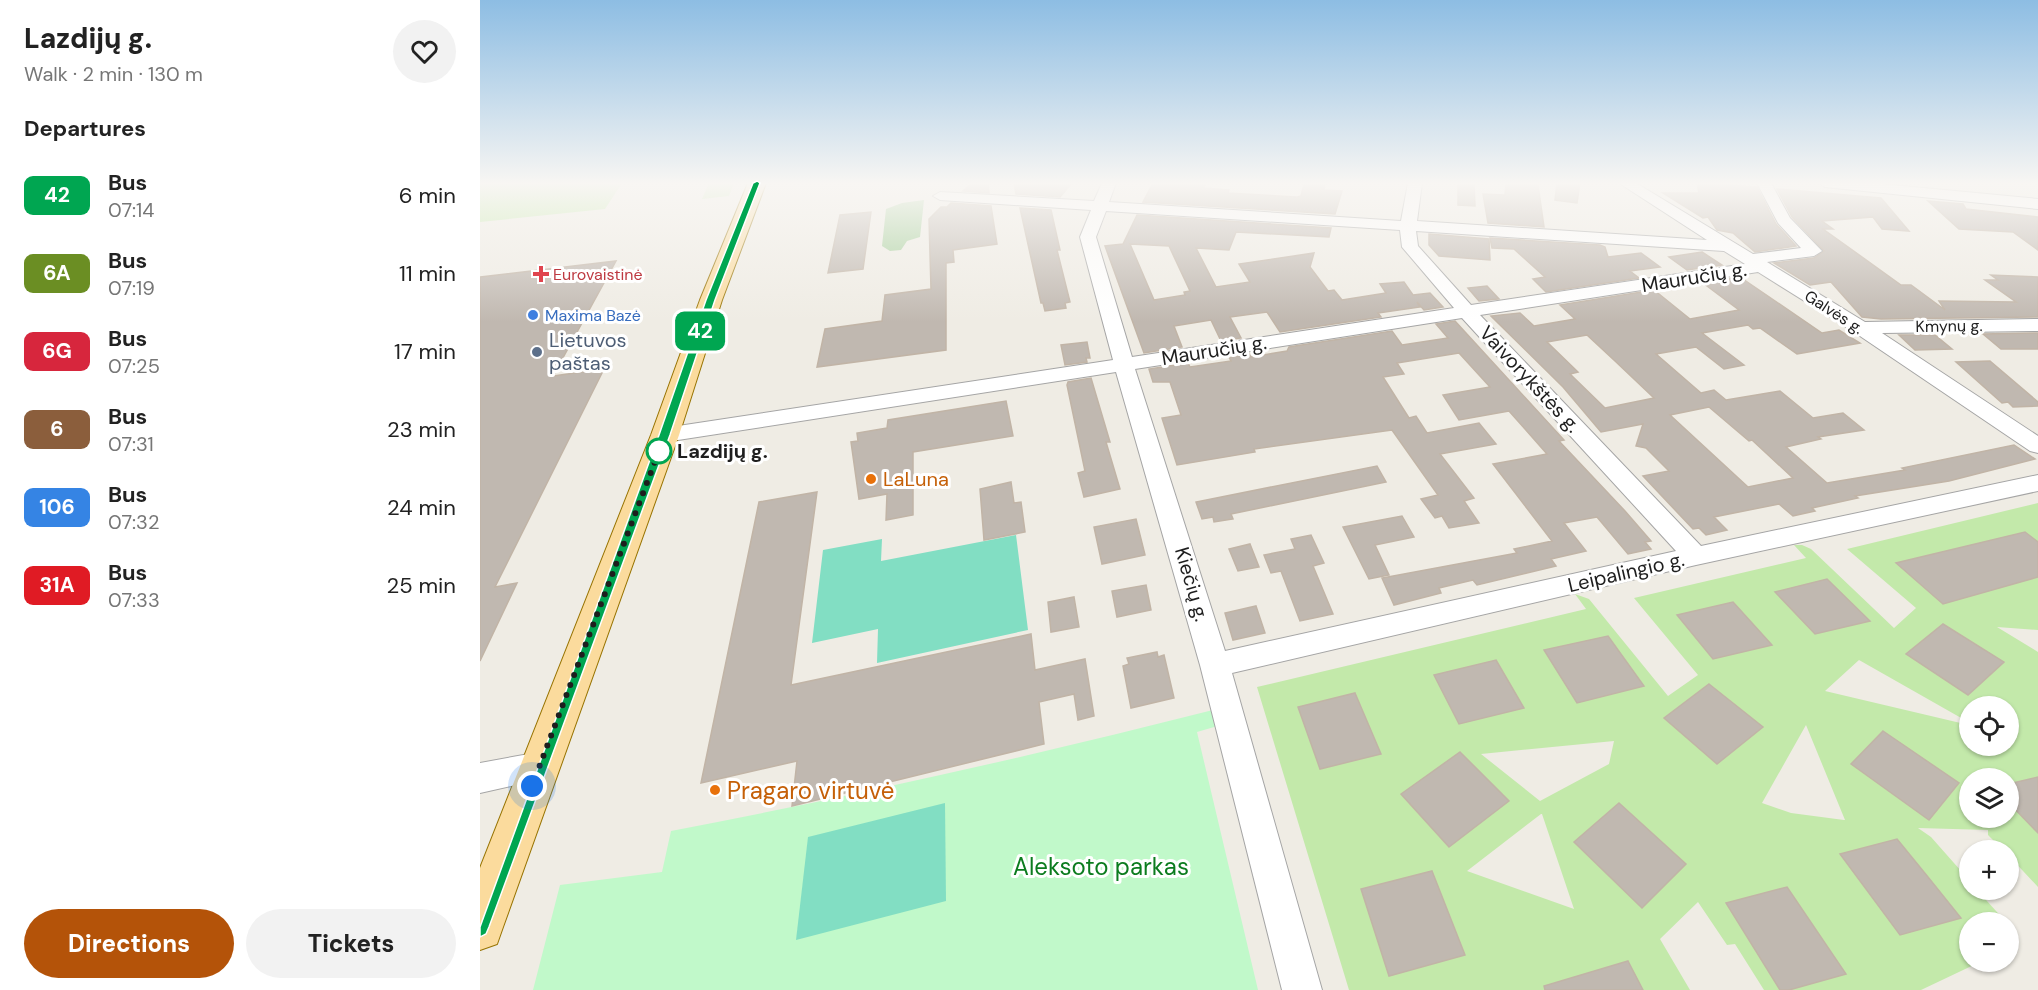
<!DOCTYPE html>
<meta charset="utf-8">
<style>
:root{--surface:#fff;--page:#f2f2f2;--text:#222;--muted:#767676;--accent:#b45309}
body{margin:0;font-family:"DM Sans",sans-serif;background:var(--page);color:var(--text);height:100vh;display:flex;flex-direction:column;font-size:22px;white-space:nowrap}
*{box-sizing:border-box;margin:0}
p{font-size:20px;color:var(--muted)}
.icon{flex:none;width:33px;height:33px;fill:none;stroke:currentColor;stroke-width:2;stroke-linecap:round;stroke-linejoin:round}
.map{position:relative;flex:1;overflow:hidden}
.panel{display:flex;flex-direction:column;background:var(--surface);width:480px}
.panel>*{flex:none}
.badge{padding:0 12px;border-radius:9px;font-size:21px;line-height:39px}
.controls{position:absolute;left:1479px;top:696px;display:grid;gap:12px}
.controls a{display:grid;place-items:center;width:60px;height:60px;border-radius:50%;background:var(--surface);box-shadow:0 2px 4px #0004;font-size:30px}
.you{position:absolute;width:30px;height:30px;margin:-15px;border:4px solid #fff;border-radius:50%;background:#1a73e8;box-shadow:0 0 0 9px #1a73e833}
.map>.badge{position:absolute;translate:-50% -50%;box-shadow:0 0 0 3px #fff}
h2{padding:0 24px;font-size:22px;line-height:54px}
.round{display:grid;place-items:center;flex:none;width:63px;height:63px;border-radius:32px;background:var(--page)}
.overview{display:flex;align-items:center;justify-content:space-between;height:102px;padding:0 24px}
h1{font-size:28px;font-weight:800;line-height:45px}
.cta{display:flex;gap:12px;margin-top:auto;padding:12px 24px}
.cta a{flex:1;height:69px;border-radius:36px;background:var(--accent);color:#fff;font-size:24px;font-weight:800;line-height:69px;text-align:center}
.cta a+a{background:var(--page);color:var(--text)}
ul{padding:0;list-style:none}
li{display:flex;align-items:center;gap:18px;height:78px;padding:0 24px}
li div{flex:1}
li b{display:block;font-size:22px}
li em{font-style:normal}
li .badge{min-width:66px;font-weight:700;text-align:center}
main{display:flex;flex:1;min-height:0}
.map>svg:first-child{display:block}
</style>
<main>
<section class="panel">
<div class="overview"><div><h1>Lazdijų g.</h1><p>Walk · 2 min · 130 m</p></div><a class="round"><svg class="icon" aria-label="heart" viewBox="0 0 24 24"><path d="M12 20l-8-8c-3-5 5-10 8-4 3-6 11-1 8 4z"/></svg></a></div>
<h2>Departures</h2>
<ul>
<li><span class="badge" style="background:#00a651;color:#fff">42</span><div><b>Bus</b><p>07:14</p></div><em>6 min</em></li>
<li><span class="badge" style="background:#6b8e23;color:#fff">6A</span><div><b>Bus</b><p>07:19</p></div><em>11 min</em></li>
<li><span class="badge" style="background:#d7263d;color:#fff">6G</span><div><b>Bus</b><p>07:25</p></div><em>17 min</em></li>
<li><span class="badge" style="background:#8b5e3c;color:#fff">6</span><div><b>Bus</b><p>07:31</p></div><em>23 min</em></li>
<li><span class="badge" style="background:#3584e4;color:#fff">106</span><div><b>Bus</b><p>07:32</p></div><em>24 min</em></li>
<li><span class="badge" style="background:#e01b24;color:#fff">31A</span><div><b>Bus</b><p>07:33</p></div><em>25 min</em></li>
</ul>
<div class="cta"><a>Directions</a><a>Tickets</a></div>
</section>
<div class="map">
<svg width="1558" height="990" viewBox="0 0 1558 990">
<rect width="100%" height="100%" fill="#efece4"/>
<g fill="#c3e9aa" fill-rule="evenodd">
<path d="M0,183H142L125,209L0,222Z"/>
<path d="M229,183H254L249,196L222,199Z"/>
<path d="M1558,503V630L1517,627L1558,652V887L1529,856L1528,850H1523L1508,835V830L1438,828L1451,837L1489,880L1490,890H1497L1526,922H1490V962H1500L1441,990H1284L1255,944L1247,945L1218,902L1180,939L1210,990H869L777,687L1106,609L1095,594L1109,599L1188,696L1218,675L1154,598L1326,558L1314,545H1322L1331,549L1414,628L1436,608L1367,549ZM1379,660L1490,723V706H1528V746H1490L1489,725L1345,691ZM1326,725L1365,820H1364L1311,813L1282,803ZM1134,741L1129,764L1060,801L1001,754ZM1490,778H1528V818H1490ZM1061,814H1062L1094,909L987,871Z"/>
</g>
<path fill="#a4ce99" d="M444,200L440,237L427,241L421,250L410,251L402,246L406,209L422,203Z"/>
<path fill="#c1f9ca" d="M737,709L741,725L717,732L778,990H53L80,885L182,872L191,831C374,796 556,755 737,709Z"/>
<g fill="#82dec3">
<path d="M536,535L548,630L397,663L398,629L332,643L343,550L402,539L401,561Z"/>
<path d="M465,803L466,901L316,940L328,837Z"/>
</g>
<g fill="#c0b8b0" stroke="#c1b4a6" stroke-width="1.5" fill-rule="evenodd">
<path d="M492,183H508L509,193L483,191Z"/>
<path d="M534,183H592L580,197L536,194Z"/>
<path d="M673,183H726L724,188L749,190L748,193L817,197L821,196L824,183H845L844,190L862,191L855,214L663,202Z"/>
<path d="M978,183H994L995,206L978,205Z"/>
<path d="M1026,183L1058,185L1064,227L1008,223L1003,194L1025,195Z"/>
<path d="M1077,183H1100L1097,203L1075,200Z"/>
<path d="M1217,183L1277,187L1296,224L1316,246L1275,252L1253,233L1237,230L1228,217L1223,218L1183,193H1219Z"/>
<path d="M1297,189L1401,198L1429,231L1402,229L1393,217L1342,221L1353,229H1343L1421,285H1431L1465,310L1459,301L1536,302L1505,280H1518L1511,275L1558,277V317L1401,319L1382,317L1351,282L1330,285L1294,263L1334,258L1344,251L1312,217Z"/>
<path d="M1448,201L1483,204L1486,209L1558,217V250L1533,232L1479,229Z"/>
<path d="M471,203L511,206L517,244L473,250L474,262L466,263V350L337,367L345,329L402,321L405,295L451,289L449,219L461,207H467Z"/>
<path d="M540,208L571,210L580,250H577L590,302L585,303L586,308L565,311L563,303H561Z"/>
<path d="M391,212L383,269L348,273L360,215Z"/>
<path d="M657,215L851,228L849,237L756,232L749,250L716,248L736,287L770,282L759,264L834,253L830,267L848,291L854,290L862,300L906,293L900,284L924,282L933,295L950,293L963,307L944,310L937,302L940,307L898,313L901,317L800,332L787,312L750,317L761,338L741,341L731,320L694,326L702,347L664,353L625,246L643,244ZM650,244L689,246L710,291L704,292L705,295L674,300Z"/>
<path d="M949,234L1009,239L1010,260L959,256L949,245Z"/>
<path d="M1010,238L1120,245L1125,247L1128,257L1161,253L1180,267L1150,271L1159,278L1066,292L1053,279L1065,277L1034,249L1012,248Z"/>
<path d="M1222,252L1242,265L1207,270L1189,257Z"/>
<path d="M136,261L73,376L124,369L15,587L37,583L0,661V277Z"/>
<path d="M1260,277L1342,333L1359,330L1380,343L1317,354L1280,328L1273,329L1268,325L1222,333L1264,365L1244,369L1216,347L1176,354L1221,393L1234,390L1246,400L1300,391L1333,418L1363,413L1384,430L1338,437L1341,439L1306,447L1347,483L1425,470L1422,468L1534,445L1555,459L1469,481L1375,496L1378,498L1332,508L1335,511L1313,516L1299,504L1234,517L1247,530L1226,535L1219,528L1213,529L1163,476L1189,471L1166,448L1156,446L1163,424L1121,432L1083,387L1011,316L1040,313L1054,326L1095,319L1080,305L1174,290L1210,319L1259,310L1223,283ZM1107,335L1135,361L1174,398L1125,408L1090,374L1098,372L1067,342ZM1229,407L1269,441L1272,440L1313,478L1268,487L1190,415Z"/>
<path d="M1007,286L1019,299L999,301L988,288Z"/>
<path d="M975,321L1084,440L1079,441L1145,511L1171,541L1165,542L1171,549L1148,554L1117,517L1084,523L1106,551L1071,559L1076,566L997,585L993,580L959,588L961,593L914,605L902,578L1037,553L1034,549L1072,541L1013,464L1067,454L1029,411L979,420L963,395L1010,387L979,353L917,363L924,374L903,377L929,418L936,416L947,433L999,423L1016,444L960,454L994,498L984,501L999,523L969,528L962,516L955,518L941,499L958,495L912,430L774,449L775,452L697,465L682,418L701,415L690,382H673L669,369L708,363L710,367L751,361L749,357L769,354L771,357L807,351L809,347L912,331L922,345L968,338L956,324Z"/>
<path d="M1558,333V349H1521L1503,334Z"/>
<path d="M1419,335H1455L1472,349L1435,350Z"/>
<path d="M607,342L610,358H606L607,362L585,365L581,345Z"/>
<path d="M1510,361L1558,402V406L1533,407L1528,402L1522,403L1476,362Z"/>
<path d="M611,378L630,442H626L640,489L604,497L598,473L605,471L587,385L588,382Z"/>
<path d="M526,401L533,436L433,452V515L406,520L407,494L379,499L371,442L378,441L377,433L407,428L408,420Z"/>
<path d="M897,466L906,482L751,514L753,519L734,522L733,517L722,519L716,502Z"/>
<path d="M531,482L534,503L541,502L545,532L504,540L500,489Z"/>
<path d="M337,492L311,685L551,634L555,670L605,659L614,716L598,720L594,694L559,702L564,744L312,806L317,761L221,783L279,502Z"/>
<path d="M922,516L934,537L895,545L909,575L889,579L863,527Z"/>
<path d="M656,519L665,555L622,564L614,527Z"/>
<path d="M1545,532L1558,542V577L1463,604L1416,563Z"/>
<path d="M831,535L844,563L833,566L853,614L820,621L801,571L791,573L784,555L815,549L811,539Z"/>
<path d="M770,544L779,567L758,571L749,549Z"/>
<path d="M1347,579L1390,621L1335,634L1295,592Z"/>
<path d="M666,585L671,610L637,617L632,591Z"/>
<path d="M594,597L599,627L571,632L568,602Z"/>
<path d="M1253,602L1292,645L1233,659L1197,615Z"/>
<path d="M776,606L785,633L753,640L745,613Z"/>
<path d="M1463,624L1524,662L1488,695L1426,654Z"/>
<path d="M1128,636L1164,686L1097,703L1064,650Z"/>
<path d="M677,652L678,657L684,655L694,698L651,708L643,666L649,664L647,658Z"/>
<path d="M1016,660L1044,708L979,724L954,675Z"/>
<path d="M1229,684L1283,727L1237,764L1184,718Z"/>
<path d="M875,693L901,754L840,769L818,707Z"/>
<path d="M1403,731L1479,783L1449,820L1371,764Z"/>
<path d="M980,752L1029,801L969,847L921,794Z"/>
<path d="M1558,777V833L1528,802V784Z"/>
<path d="M1139,803L1206,864L1162,908L1094,842Z"/>
<path d="M1417,839L1448,877L1481,918L1420,935L1360,854Z"/>
<path d="M952,871L985,955L909,976L881,889Z"/>
<path d="M1307,887L1366,974L1309,990H1300L1246,903Z"/>
<path d="M1148,961L1163,990H1065L1064,986Z"/>
</g>
<g fill="none" stroke-linecap="round" stroke-linejoin="round">
<defs>
<g id="minor">
<path d="M622,183H636L629,202L921,221L928,183H942L937,221L1227,240L1139,183H1156L1273,254L1321,248L1298,223L1277,183H1291L1310,218L1342,251L1334,256L1287,262L1385,322L1558,319V331L1402,333L1558,436V453L1550,451L1374,332L1278,272L1000,315L1221,546L1558,475V491L1216,565L752,673L842,990H802L720,665L636,372L185,442L177,440L174,435L177,430L185,428L633,360L600,237L611,210L460,200L453,196L460,192L614,201ZM626,211L920,230L922,247L974,308L652,357L616,237ZM936,231L1244,251L1265,264L991,305L938,246ZM982,318L1196,551L745,651L655,369Z"/>
<path d="M1338,183H1391L1558,199V209L1345,187Z"/>
<path d="M60,752L71,757L76,767L71,777L0,793V763Z"/>
</g>
<path id="major" d="M268,183H286L242,300L199,435L23,927L17,944L0,950V868L171,435L220,300Z"/>
</defs>
<use href="#minor" stroke="#a5a5a5" stroke-width="2"/>
<use href="#major" stroke="#977301" stroke-width="2"/>
<use href="#minor" fill="#fff" fill-rule="evenodd"/>
<use href="#major" fill="#fbdb9d" fill-rule="evenodd"/>
</g>
<linearGradient id="sky" x2="0" y2="1"><stop stop-color="#8dbde3"/><stop offset="0.57" stop-color="#f8f6f3"/><stop offset="1" stop-color="#f8f6f3" stop-opacity="0"/></linearGradient>
<rect width="1558" height="322" fill="url(#sky)"/>
<path fill="#00a651" stroke="#fff" stroke-width="1.5" d="M277,181L280,183L235,300L190,435L9,927L6,934L0,937V927L179,435L226,300L273,183Z"/>
<g fill="none" stroke-linecap="round" stroke-linejoin="round">
<path stroke="#1e1e1e" stroke-width="6" stroke-dasharray="0 10.8" d="M52,786L179,451"/>
</g>
<path fill="#e0444e" stroke="#fff" stroke-width="2" d="M58 265h6v6h6v6h-6v6h-6v-6h-6v-6h6z"/>
<circle fill="#3f7fe0" stroke="#fff" stroke-width="2" cx="53" cy="315" r="6"/>
<circle fill="#5c6f8a" stroke="#fff" stroke-width="2" cx="57" cy="352" r="6"/>
<circle fill="#fff" stroke="#00a651" stroke-width="3" cx="179" cy="451" r="12"/>
<g fill="#e8710a" stroke="#fff" stroke-width="2">
<circle cx="391" cy="479" r="6"/>
<circle cx="235" cy="790" r="6"/>
</g>
<g text-anchor="middle" dominant-baseline="central" stroke-width="6" stroke-linejoin="round" paint-order="stroke">
<g font-size="16" fill="#be3a42" stroke="#fff" text-anchor="start">
<text x="73" y="274">Eurovaistinė</text>
</g>
<g font-size="16" fill="#1e1e1e" stroke="#fff">
<text transform="translate(1354 312) rotate(33)">Galvės g.</text>
<text transform="translate(1469 326) rotate(-1)">Kmynų g.</text>
</g>
<g font-size="16" fill="#366cbe" stroke="#fff" text-anchor="start">
<text x="65" y="315">Maxima Bazė</text>
</g>
<g font-size="20" fill="#1e1e1e" stroke="#fff">
<text transform="translate(1214 277) rotate(-9)">Mauručių g.</text>
<text transform="translate(734 350) rotate(-9)">Mauručių g.</text>
<text transform="translate(1050 379) rotate(47)">Vaivorykštės g.</text>
<text transform="translate(1146 572) rotate(-13)">Leipalingio g.</text>
<text transform="translate(712 584) rotate(74)">Kiečių g.</text>
</g>
<g font-size="20" fill="#4e5e75" stroke="#fff" text-anchor="start">
<text x="69" y="340">Lietuvos<tspan x="69" dy="23">paštas</tspan></text>
</g>
<g font-size="20" font-weight="bold" fill="#1e1e1e" stroke="#fff" text-anchor="start">
<text x="197" y="451">Lazdijų g.</text>
</g>
<g font-size="20" fill="#c56008" stroke="#fff" text-anchor="start">
<text x="403" y="479">LaLuna</text>
</g>
<g font-size="24" fill="#c56008" stroke="#fff" text-anchor="start">
<text x="247" y="790">Pragaro virtuvė</text>
</g>
<g font-size="24" fill="#0c7c1f" stroke="#fff">
<text x="621" y="866">Aleksoto parkas</text>
</g>
</g>
</svg>
<div class="controls">
<a><svg class="icon" aria-label="locate" viewBox="0 0 24 24"><circle cx="12" cy="12" r="6"/><path d="M12 2v4M12 18v4M2 12h4M18 12h4"/></svg></a>
<a><svg class="icon" aria-label="layers" viewBox="0 0 24 24"><path d="M12 4l9 5-9 5-9-5zM3 14l9 5 9-5"/></svg></a>
<a>+</a>
<a>−</a>
</div>
<div class="you" style="left:52px;top:786px"></div>
<b class="badge" style="left:220px;top:331px;background:#00a651;color:#fff">42</b>
</div>
</main>
